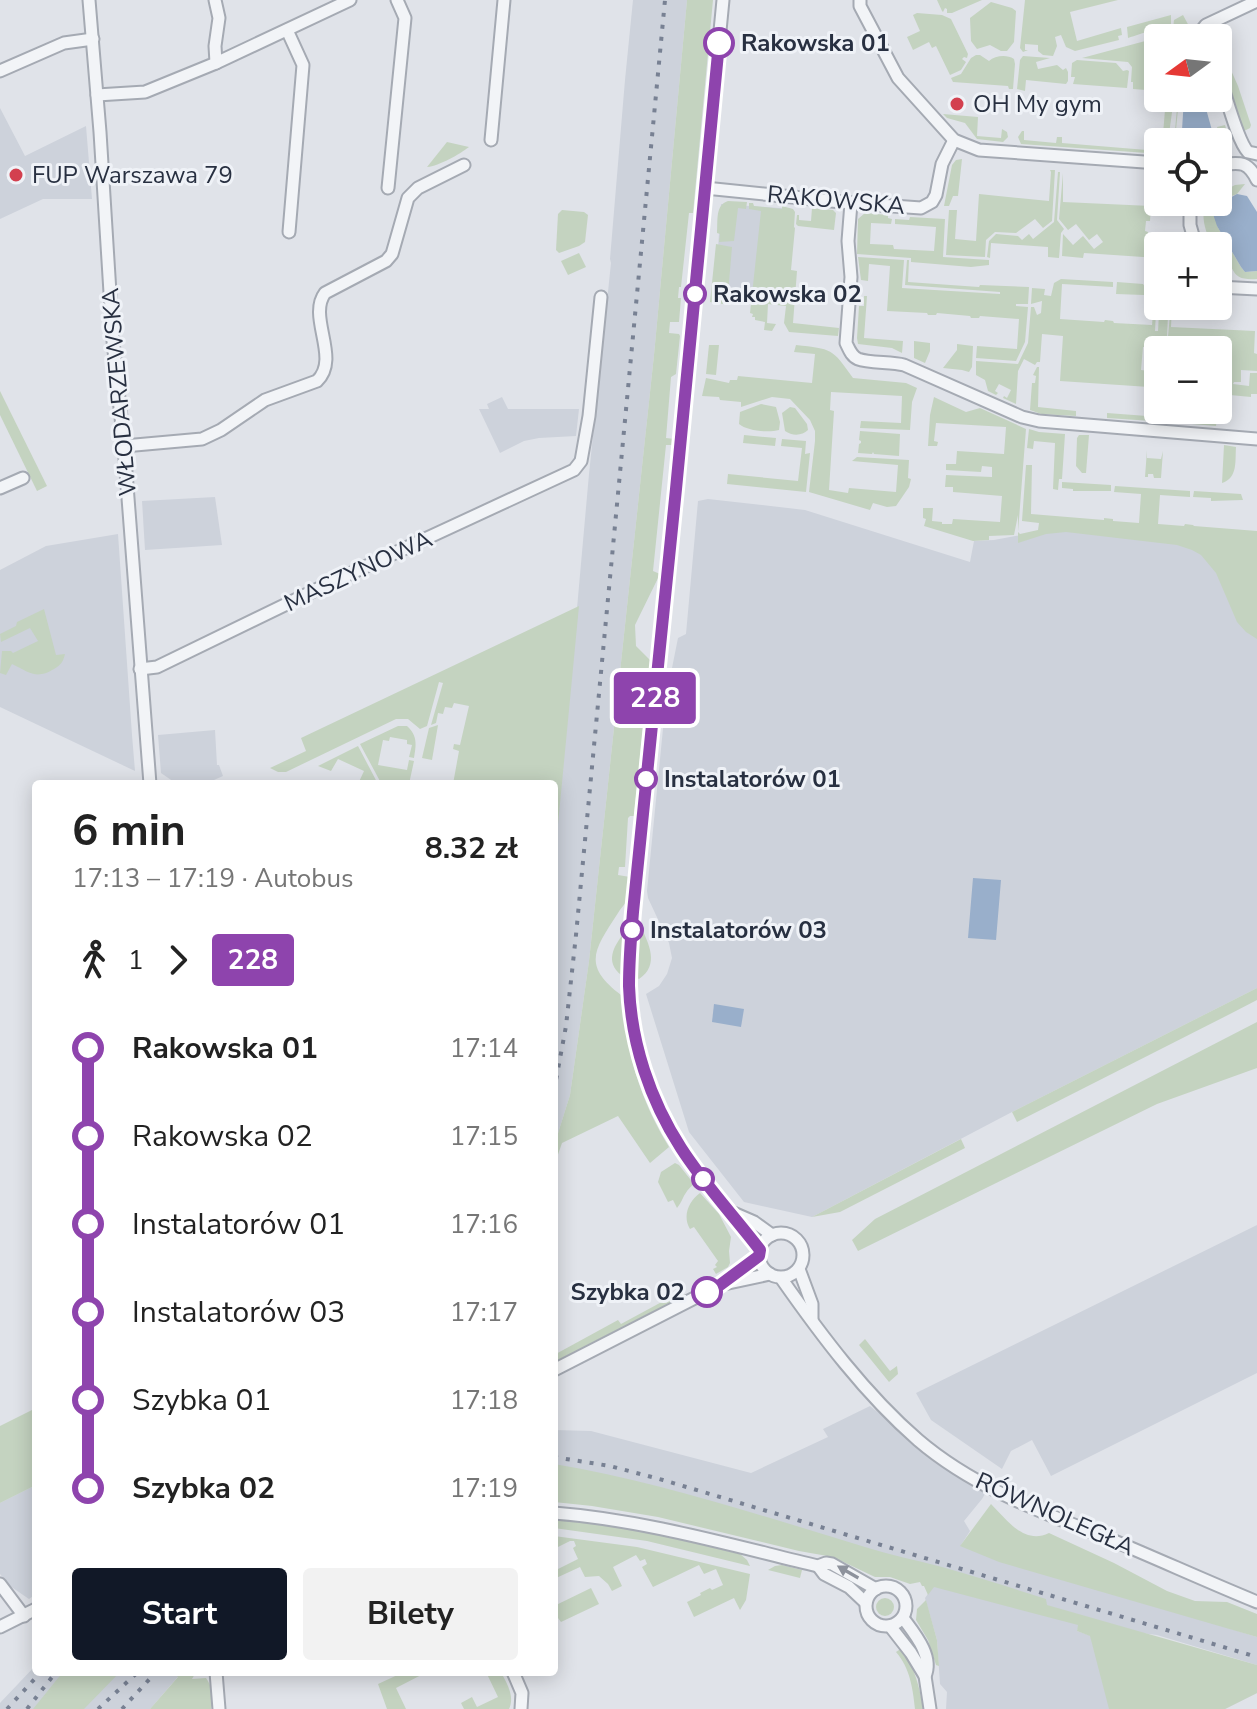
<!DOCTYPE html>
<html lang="pl">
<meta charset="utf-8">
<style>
:root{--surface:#fff;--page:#f2f2f2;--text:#222;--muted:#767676;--accent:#111827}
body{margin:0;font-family:"Nunito Sans",sans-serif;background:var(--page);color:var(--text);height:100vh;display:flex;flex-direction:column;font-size:30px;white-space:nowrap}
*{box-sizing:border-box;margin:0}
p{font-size:26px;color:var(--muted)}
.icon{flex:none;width:44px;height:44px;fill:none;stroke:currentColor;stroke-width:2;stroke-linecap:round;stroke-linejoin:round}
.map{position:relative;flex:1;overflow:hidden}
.drawer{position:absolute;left:32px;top:780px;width:526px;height:896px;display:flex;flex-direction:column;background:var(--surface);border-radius:8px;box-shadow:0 4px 20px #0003}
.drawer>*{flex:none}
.badge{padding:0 16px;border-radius:6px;font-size:28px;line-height:52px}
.needle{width:52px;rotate:255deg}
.buttons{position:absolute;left:1144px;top:24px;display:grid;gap:16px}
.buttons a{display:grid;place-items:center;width:88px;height:88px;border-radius:8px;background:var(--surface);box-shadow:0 4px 20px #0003;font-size:40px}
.map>.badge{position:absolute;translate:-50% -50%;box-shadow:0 0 0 4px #fff}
.legs{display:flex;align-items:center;gap:12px;height:88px;padding:0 40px;font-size:26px}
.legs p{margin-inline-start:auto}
.head{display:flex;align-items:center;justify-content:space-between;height:136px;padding:0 40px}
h1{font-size:44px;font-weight:700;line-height:60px}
.button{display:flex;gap:16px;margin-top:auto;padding:16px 40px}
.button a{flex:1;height:92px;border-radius:8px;background:var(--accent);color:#fff;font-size:32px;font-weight:700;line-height:92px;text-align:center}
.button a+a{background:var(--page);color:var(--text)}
ul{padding:0 40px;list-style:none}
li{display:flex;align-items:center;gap:28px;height:88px;font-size:30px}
li i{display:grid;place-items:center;width:12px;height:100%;margin:0 10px;background:currentColor}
li i::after{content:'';width:20px;height:20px;margin:-10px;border:6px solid;border-radius:50%;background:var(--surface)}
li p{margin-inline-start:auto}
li:first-child i{background:linear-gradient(#0000 50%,currentColor 0)}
li:last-child i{background:linear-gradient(currentColor 50%,#0000 0)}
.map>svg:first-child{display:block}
</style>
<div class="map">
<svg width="1257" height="1709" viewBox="0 0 1257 1709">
<rect width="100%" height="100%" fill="#e0e3e9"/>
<g fill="#cdd2db">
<path d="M633,0H687L654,355L589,961L570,1095L554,1146V866L589,474L611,263L610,259L625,80Z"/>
<path d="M0,108L25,156L86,126L92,199H43L0,219Z"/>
<path d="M721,204L793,209L783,299L715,293Z"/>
<path d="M502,397L508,409H579L576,436L539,438L524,441L500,453L479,409H489L487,404Z"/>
<path d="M215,497L222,545L145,550L142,501Z"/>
<path d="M708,499L805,510L970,562L974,541L994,540L1059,528L1257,552V988L1012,1112L812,1217L744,1202L689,1132L646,994L659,986L667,974L672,958L669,943L648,898L647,891L669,668H672L678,638L686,634L698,501Z"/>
<path d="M118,534L132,735L135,771L0,707V570L46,546Z"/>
<path d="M215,730L217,765H219L223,776L205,784H177L161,773L158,735Z"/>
<path d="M1257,1225V1373L1051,1476L1032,1440L1011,1451L1002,1469L931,1420L916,1393Z"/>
<path d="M870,1406L937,1460L984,1488L985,1494L982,1499L964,1521L970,1531L961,1545L1257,1637V1665L1157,1635L1079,1625L1077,1631L1257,1693L1225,1709H946L947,1692L940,1684L937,1640L925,1598L933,1587L890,1570L741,1530L554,1497V1430L591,1431L751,1473L828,1437L823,1429Z"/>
<path d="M36,1485V1594L29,1599L10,1586L0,1574V1503Z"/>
<path d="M36,1665V1672H182L150,1709H0V1703Z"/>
</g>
<g fill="#c4d3c0">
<path d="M687,0H713L693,213H689L681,287H679L678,298H681L679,322H670L669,333L679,334L680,336L676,374L671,377L666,438L675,439L674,445H666L653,571L660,574L635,625L636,646L650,660L634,816H630L628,818L625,867H619L618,875L630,877C630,883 630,891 629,897C627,902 621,908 618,913C595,949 581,965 621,995C628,1055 638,1095 669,1147L650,1163L618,1116L562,1143L554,1166V1146L570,1095L589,961L654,355Z"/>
<path d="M937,0H982L952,13H947V9L945,8L943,12L942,11Z"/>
<path d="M1025,0H1118L1070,12L1077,41L1121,28L1122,35L1118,36L1119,40L1075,51L1066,47L1061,35L1055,37L1057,46L1053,56L1043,55L1038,51V45L1025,44V50H1028L1023,52L1020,48Z"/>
<path d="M991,2L1012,8L1016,11L1014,42L1007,51H1001L990,45L977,49L971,41L970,18Z"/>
<path d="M917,13L942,15L951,19L968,54L967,58L964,57L962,59L966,62L961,70L950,75L936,46L932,48L929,42L913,50L907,37L920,31L913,15Z"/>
<path d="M1171,15V38C1163,38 1160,33 1153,32C1145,31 1136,36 1128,38L1127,27Z"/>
<path d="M1183,15L1190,28L1189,33L1178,38H1172L1174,20Z"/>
<path d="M1149,40L1158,43V48L1151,47V42L1144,44L1145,47H1149L1146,90L1133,89V82H1131L1132,67L1128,62L1082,58Z"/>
<path d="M1218,41L1238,86L1251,125L1250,128L1244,131L1231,91L1218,61Z"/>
<path d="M976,55H980L989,61C995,56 1006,54 1014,59L1015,64L1013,89H1009L1008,86L953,82L951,78L961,74L971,58Z"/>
<path d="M1023,56L1050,58L1036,62L1038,69L1057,65L1063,70L1066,68L1068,72V81L1066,84L1026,80L1025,91L1017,89L1020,60Z"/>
<path d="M1077,60L1116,63L1123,71L1127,70L1129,71L1127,88L1073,84L1075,77H1071L1072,63Z"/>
<path d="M1166,98H1174L1169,134H1163Z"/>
<path d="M1178,98H1179L1176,130L1181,136L1216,141L1220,137L1217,127L1225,125L1229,139L1220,142L1178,136L1175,130Z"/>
<path d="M943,114L978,117L977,136L1001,138L1002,129L1007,132L1008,137L1003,142L977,139L965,123L947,118Z"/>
<path d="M1022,131H1024V140L1056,143L1057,137H1062V143L1147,150L1148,141L1152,146L1147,153L1021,144L1018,137Z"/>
<path d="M447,142L469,147C460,154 439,166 427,167Z"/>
<path d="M962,159L958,196H953L949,206H944L952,165L956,160Z"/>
<path d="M1050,170H1055L1052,221L1043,228L1035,219L1016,233L995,232L986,240L985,257L946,255L949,210H957L955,239L976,241L979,194L1049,201L1051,172Z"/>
<path d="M1058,172H1060L1057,220L1064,229L1061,233L1059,258L1048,257V247L991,243L990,258L987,257L989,241L996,234L1018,236L1022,240L1029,234L1033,239L1054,222Z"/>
<path d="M1063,173V202L1151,206L1150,221H1146L1145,231L1148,232L1147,250L1158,251V258L1084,253L1083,258L1062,256L1063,234L1073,245L1083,236L1094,249L1103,242L1097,234L1089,240L1076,224L1068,230L1059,219Z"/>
<path d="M1245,184L1237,194L1229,197L1217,226L1241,267L1245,272L1257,271V279C1226,281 1239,266 1218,252V246H1213C1205,232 1201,218 1205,202H1218V194L1235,185Z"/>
<path d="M728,201L747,202L746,209L738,208L734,241L719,242L720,234L717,233C718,221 715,205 728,201Z"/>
<path d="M749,203H753L754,206L782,209V206L793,209L795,212L794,227L795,228L791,270L797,271L793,323L839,328L838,336L789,332L784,323L786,306L768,304L767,323L776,324L772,331L764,330L765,322L755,320V317H752L753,314L750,313L761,211L749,209Z"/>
<path d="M812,208L833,210L836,213L834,230L798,226L796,224L797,215H799V220L811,221Z"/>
<path d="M562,210L584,212L588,215L585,242L579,246L559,253L556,250L558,214Z"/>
<path d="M865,213L888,215V218L892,219L891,224L871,223L870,244L893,245L894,249L934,251L936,227L895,224V219L909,220L910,217L945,219L943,257L989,260V265L971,267L911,262V258L857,254L858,219Z"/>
<path d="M716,244L732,247L728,294H724L723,304L710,302Z"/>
<path d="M579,253L586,267L568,275L561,261Z"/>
<path d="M858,257L904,260L902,288L1000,294V292L905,285L907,260H909L908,282L979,287L980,285L1029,287L1028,304H1016V306L1028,307L1025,342L1016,361L976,358L977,346L1017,349L1019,319L980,316L979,318H971L970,316L937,313L936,315H928L927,313L887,311L890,266L869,264L868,281L861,280Z"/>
<path d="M1061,279L1113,282V287L1062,284L1060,319L1104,322L1105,320L1113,321L1114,323L1152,325L1155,287L1158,285V306H1161L1156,312L1155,331H1158L1159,313L1163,306H1166L1165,311L1168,315L1167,337L1177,350H1158V369L1144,368L1145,359H1157L1158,348L1143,347L1141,370L1156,372L1152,421L1107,418V413L1147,416L1149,387L1060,381L1063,336L1042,334L1040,362H1037L1035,365L1024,359L1018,371L1016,404L1003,398L1004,396L1007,398L1011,390L999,384L995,391L998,393L996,395L988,391L985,380L976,375V361L1018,364L1028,343L1031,307H1034L1037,315L1041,313L1042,301L1031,304L1032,288L1045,289L1044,295L1051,296L1054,283Z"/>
<path d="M1117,282L1143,284L1145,287L1144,295L1116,294Z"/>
<path d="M864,296H867L864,338L903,341L902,353L892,348L858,344L857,338L859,306H864Z"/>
<path d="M1167,306H1172L1171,327L1255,331L1254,353L1257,354V371L1241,370V382H1234L1233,384L1249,386L1250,373H1257V394H1251V397L1230,395V392L1218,391V350H1179L1168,336L1170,315L1167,310Z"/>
<path d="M914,341L930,343V351L925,363L914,358Z"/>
<path d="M957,344L973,346L972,367L969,372L962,370L943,368L957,350Z"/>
<path d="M709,345H719L716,375L706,374Z"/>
<path d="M796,345C832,349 832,348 853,378L906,383L917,388L912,402L910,430L860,428L861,421L901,423L902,396L831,392L830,410L834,411L829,490L848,493L849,488L896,492L898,465L852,461L857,457L909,460L908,478L911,479L909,487L896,506L887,507L873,503L870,510L809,492L815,441V431L810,420L790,399L772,397L741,407V402L720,400L719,397L702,396L706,378L729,383L730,380H737L738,376L812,383L815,354L794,352Z"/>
<path d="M1037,367H1039L1038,407L1076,411V416L1041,414L1030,410L1032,383H1035L1036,376L1033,375Z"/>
<path d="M1158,383V410H1165V417L1206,420V418L1215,419L1217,416L1216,426L1155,421Z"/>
<path d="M0,391L47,486L37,491L0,415Z"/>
<path d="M934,397L966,412L980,408L1026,429L1018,532L1020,534L1038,530L1039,523L1022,521L1026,465H1032L1031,514L1104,520V518L1113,519V521L1139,523L1141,494L1114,492L1115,486L1190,491V497L1160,495L1158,524L1184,526L1185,524L1193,525L1194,526L1257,531V639L1246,632L1237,622L1216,573L1201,555L1192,550L1177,545L1066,532L1046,534L1018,543V515L1014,535L989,536V540L973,541L924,526L926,519L923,518V508H933L932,521L942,522V524H952L953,519L1000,522L1002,496L953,492V487H945L946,475L992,477V467L982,466L981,472L946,470V464H956L957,451L1004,454L1006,427L936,423L934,441L938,442L937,446H928L930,415Z"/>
<path d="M761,404L776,407L780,422L779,430C769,433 747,431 739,424L740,412Z"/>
<path d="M790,407L795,408L807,424L808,430C802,436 792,436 785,431L782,413Z"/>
<path d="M1029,429L1039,432L1065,434L1062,479H1059L1058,490L1053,489L1055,443L1034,441L1033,449L1027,448Z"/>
<path d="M860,431L900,434L899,456L874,454L873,452L872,454L858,453L859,444L861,443V441L859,440Z"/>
<path d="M744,435L776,438L775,446L743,443Z"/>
<path d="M1079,435H1089L1086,473H1082L1076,466L1077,438Z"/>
<path d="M782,439L806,441L805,454L810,453L806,492L727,484L728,474L798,481L802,448L781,446Z"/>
<path d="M1224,445L1236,447C1235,461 1238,478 1222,483Z"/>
<path d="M1147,450V458L1161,459L1163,451L1161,478H1154L1153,474H1148V477H1145Z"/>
<path d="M1062,482L1111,485V491H1073V489L1062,488Z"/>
<path d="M1194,491L1241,494L1243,500L1211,501V498L1193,497Z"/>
<path d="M579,606L554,866V784H453L459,751L453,749L454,744L460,745L469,706L454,703L452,708L445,707L443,714L438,713L436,723L431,725L443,683L439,682L427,726L420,729L408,719H396L286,772H278L270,768L306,751L301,738Z"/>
<path d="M44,609L56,655L65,654C63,662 61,665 54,669C36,680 29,672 12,664L6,675L0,673L2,651H11L13,653L38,641L30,628L1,642L0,634L16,626L17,622Z"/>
<path d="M438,725L432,760L422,758L429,728Z"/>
<path d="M398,726H407C418,736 416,745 414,758L409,757L412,745L407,744V740L390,737L389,741L383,740L378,765L407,770L409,760L414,761L409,784C399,784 391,780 381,783L360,744Z"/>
<path d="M358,746L378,784H358L364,771L338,759L331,771L318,766Z"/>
<path d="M640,925C649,944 660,965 639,979L636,977Z"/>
<path d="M624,933L622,974L621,975C605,962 613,947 624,933Z"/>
<path d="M1257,988V1000L1230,1014L1017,1122L1012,1112Z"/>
<path d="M1257,1022V1068L1157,1104L858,1251L852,1240L875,1219Z"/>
<path d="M961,1139L965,1148L840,1212L812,1217Z"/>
<path d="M675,1163L679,1165L694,1184C682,1194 684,1200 677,1208L673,1200L668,1202L658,1182L661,1172Z"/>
<path d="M700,1193L719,1214L731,1237L729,1251L730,1263L728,1267L716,1274L713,1269L717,1267L715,1265L718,1261L694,1227L690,1229C682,1216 689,1201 700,1193Z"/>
<path d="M682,1291L685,1295L554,1362V1355L618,1320L621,1324Z"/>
<path d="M865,1339L890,1371L897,1366L898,1374L889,1382L859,1345Z"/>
<path d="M36,1408V1485L0,1503V1426Z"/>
<path d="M554,1464C660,1482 763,1516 865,1547C890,1555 916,1560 942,1567C977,1577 1012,1588 1046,1599L1047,1605L1257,1665V1693L1225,1709H1109L1090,1636L1077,1631L1078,1625L934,1587L928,1595L924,1586H922L920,1582L910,1584L890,1577H875L833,1557L799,1551L658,1517L592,1506L554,1502Z"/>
<path d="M991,1504C1007,1520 1024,1545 1049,1533L1114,1563L1167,1591L1195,1601L1227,1602L1257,1614V1637L999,1562L960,1546Z"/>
<path d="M554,1519C618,1525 679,1539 740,1554L747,1560L750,1566L647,1541L554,1528Z"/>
<path d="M554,1536L637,1547L750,1574L746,1600L740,1610L734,1598L694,1617L687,1602L701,1595L700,1593L710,1588L712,1590L723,1585L716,1569L704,1574L699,1565L653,1587L642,1567L647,1564L645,1559L640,1561L636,1555L613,1567L622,1586L612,1591L608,1584L599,1576L585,1577L580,1567L554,1579V1571L578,1559L573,1548L576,1546L574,1541H570L558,1547Z"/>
<path d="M782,1565L802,1570L800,1578L768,1570L775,1566Z"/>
<path d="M591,1588L599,1604L561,1622L558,1618L554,1620V1606Z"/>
<circle cx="885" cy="1607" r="9"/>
<path d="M926,1600L937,1640L939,1666L936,1665L928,1640L916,1620L917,1609Z"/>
<path d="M902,1648C914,1667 920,1687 923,1709H915C913,1689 910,1668 896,1652Z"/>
<path d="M63,1672H120L84,1709H33Z"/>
<path d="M173,1672H196L192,1679L206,1678C212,1686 215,1699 211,1709H150L178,1677Z"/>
<path d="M404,1672H427L396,1688L406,1709H387L378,1684Z"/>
<path d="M486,1672H501C507,1684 515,1696 509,1709H464L461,1703L472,1697L477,1707L498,1697Z"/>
</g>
<g fill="#99afcb">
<path d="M1184,98H1203L1213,134H1197L1182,130Z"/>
<path d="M1237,194L1247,196L1257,212V271L1245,272L1241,267L1217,226L1211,208Z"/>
<path d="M973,878L1001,880L996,940L968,938Z"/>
<path d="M714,1004L744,1009L741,1027L712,1022Z"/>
</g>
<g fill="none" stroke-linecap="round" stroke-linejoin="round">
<defs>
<g id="street">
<path d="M89,0L100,132L113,341L124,446L150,784"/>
<path d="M723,0C702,226 680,452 657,678C651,732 646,786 640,840C632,912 621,987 641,1059C662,1138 712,1187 760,1250"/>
<path d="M860,0V6L898,78L954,140L979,150L1158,163"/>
<path d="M287,30L303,65L289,232"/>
<path d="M1201,38L1202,30L1206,25L1257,1"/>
<path d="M216,63L350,0"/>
<path d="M0,71L64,43L93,39"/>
<path d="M1218,73C1225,91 1237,141 1248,152L1257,154"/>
<path d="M97,95L145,92L216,63L215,46L219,18L215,0"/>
<path d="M491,140L504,0"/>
<path d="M1218,165C1238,163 1247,159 1257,180"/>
<path d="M388,188L405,18L397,0"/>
<path d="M705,188L851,203L921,208L932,202L936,195L942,164L954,140"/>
<path d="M1190,202V225L1196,246"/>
<path d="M851,203L848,241L851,277L846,343C849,349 851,356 858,359C868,363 891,362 904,365L1022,417L1039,421L1257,439"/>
<path d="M1218,287L1257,289"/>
<path d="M124,446L202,439L221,430L265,400L317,381C341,358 307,317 325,293L386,261L392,254L408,198L418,188L464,165"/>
<path d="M0,488L23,478"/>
<path d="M140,669L157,667L330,583L574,470L581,461L589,416L601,297"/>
<path d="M731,1212L754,1222L772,1235"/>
<circle cx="781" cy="1255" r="22"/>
<path d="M799,1269L812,1304V1319"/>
<path d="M781,1278C821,1335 865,1394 918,1440C974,1488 1044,1513 1112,1540C1160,1560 1208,1582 1257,1602"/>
<path d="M724,1284L770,1274"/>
<path d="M554,1370L720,1285L759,1256"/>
<path d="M554,1513C644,1520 730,1545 818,1566L826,1563L832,1564L876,1589"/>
<path d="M818,1566L824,1574L849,1587L866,1603"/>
<path d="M0,1584L24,1616"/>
<circle cx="886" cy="1606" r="20"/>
<path d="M903,1618C914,1633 934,1656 925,1676"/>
<path d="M890,1626L911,1653L925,1676L930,1709"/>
<path d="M0,1627L36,1609"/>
<path d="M216,1672L219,1709"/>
<path d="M513,1672L522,1693L521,1709"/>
</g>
</defs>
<use href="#street" stroke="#a5aab3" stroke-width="15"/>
<use href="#street" stroke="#f2f4f7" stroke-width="11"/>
<g stroke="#788193" stroke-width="4" stroke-dasharray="4 8" stroke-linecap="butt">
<path d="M554,1091L566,1026L576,935L665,0"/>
<path d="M554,1457L610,1466L663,1480L1257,1657"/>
<path d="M7,1709L41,1672"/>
<path d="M27,1709L56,1672"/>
<path d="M98,1709L138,1672"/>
<path d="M122,1709L156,1672"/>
</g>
</g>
<defs><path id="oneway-solid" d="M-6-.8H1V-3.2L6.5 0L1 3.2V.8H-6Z" transform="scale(2)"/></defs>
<use fill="#8d929c" href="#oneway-solid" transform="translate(848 1572) rotate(-150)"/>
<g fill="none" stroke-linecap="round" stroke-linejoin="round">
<defs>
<path id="line-1" d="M707,1292L720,1285L759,1256L760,1250C734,1216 704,1184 681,1148C650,1100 631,1043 629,986C629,961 631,936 633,912L676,489L719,43"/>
</defs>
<use href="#line-1" stroke="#fff" stroke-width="18"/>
<use href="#line-1" stroke="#8e44ad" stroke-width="12"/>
</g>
<g fill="#fff" stroke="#8e44ad" stroke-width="4">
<circle cx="719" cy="43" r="14"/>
<circle cx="695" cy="294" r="10"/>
<circle cx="646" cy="779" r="10"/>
<circle cx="632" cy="930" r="10"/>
<circle cx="703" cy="1179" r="10"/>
<circle cx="707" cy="1292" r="14"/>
</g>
<g fill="#d3404f" stroke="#eff2f7" stroke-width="3">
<circle cx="957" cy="104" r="8"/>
<circle cx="16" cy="175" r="8"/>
</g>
<g text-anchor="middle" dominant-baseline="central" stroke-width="6" stroke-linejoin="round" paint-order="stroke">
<g font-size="24" font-weight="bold" fill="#283041" stroke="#eff2f7" text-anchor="start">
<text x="741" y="43">Rakowska 01</text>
<text x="713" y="294">Rakowska 02</text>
<text x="664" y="779">Instalatorów 01</text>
<text x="650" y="930">Instalatorów 03</text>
<text x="685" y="1292" text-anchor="end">Szybka 02</text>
</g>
<g font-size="24" fill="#283041" stroke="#eff2f7" text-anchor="start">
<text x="973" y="104">OH My gym</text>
<text x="32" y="175">FUP Warszawa 79</text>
</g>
<g font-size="24" fill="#283041" stroke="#eff2f7">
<text transform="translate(836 200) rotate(5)">RAKOWSKA</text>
<text transform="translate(119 392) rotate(-95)">WŁODARZEWSKA</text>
<text transform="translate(358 571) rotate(-25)">MASZYNOWA</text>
<text transform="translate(1055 1514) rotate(24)">RÓWNOLEGŁA</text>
</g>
</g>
</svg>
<div class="buttons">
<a><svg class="needle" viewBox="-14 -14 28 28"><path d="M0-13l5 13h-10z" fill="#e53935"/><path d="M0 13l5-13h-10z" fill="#767676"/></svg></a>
<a><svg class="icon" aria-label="locate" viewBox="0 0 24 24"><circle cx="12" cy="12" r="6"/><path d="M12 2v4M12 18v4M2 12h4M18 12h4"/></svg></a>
<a>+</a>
<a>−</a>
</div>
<b class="badge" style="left:655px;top:698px;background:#8e44ad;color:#fff">228</b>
<section class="drawer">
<div class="head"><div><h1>6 min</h1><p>17:13 – 17:19 · Autobus</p></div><b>8.32 zł</b></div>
<div class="legs"><svg class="icon" aria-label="walk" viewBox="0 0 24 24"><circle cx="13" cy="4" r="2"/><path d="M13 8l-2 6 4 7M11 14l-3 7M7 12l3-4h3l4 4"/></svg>1<svg class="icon" aria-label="forward" viewBox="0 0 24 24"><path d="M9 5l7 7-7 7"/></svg><b class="badge" style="background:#8e44ad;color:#fff">228</b></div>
<ul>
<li><i style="color:#8e44ad"></i><b>Rakowska 01</b><p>17:14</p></li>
<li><i style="color:#8e44ad"></i><span>Rakowska 02</span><p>17:15</p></li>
<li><i style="color:#8e44ad"></i><span>Instalatorów 01</span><p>17:16</p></li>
<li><i style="color:#8e44ad"></i><span>Instalatorów 03</span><p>17:17</p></li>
<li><i style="color:#8e44ad"></i><span>Szybka 01</span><p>17:18</p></li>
<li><i style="color:#8e44ad"></i><b>Szybka 02</b><p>17:19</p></li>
</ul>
<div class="button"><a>Start</a><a>Bilety</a></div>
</section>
</div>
